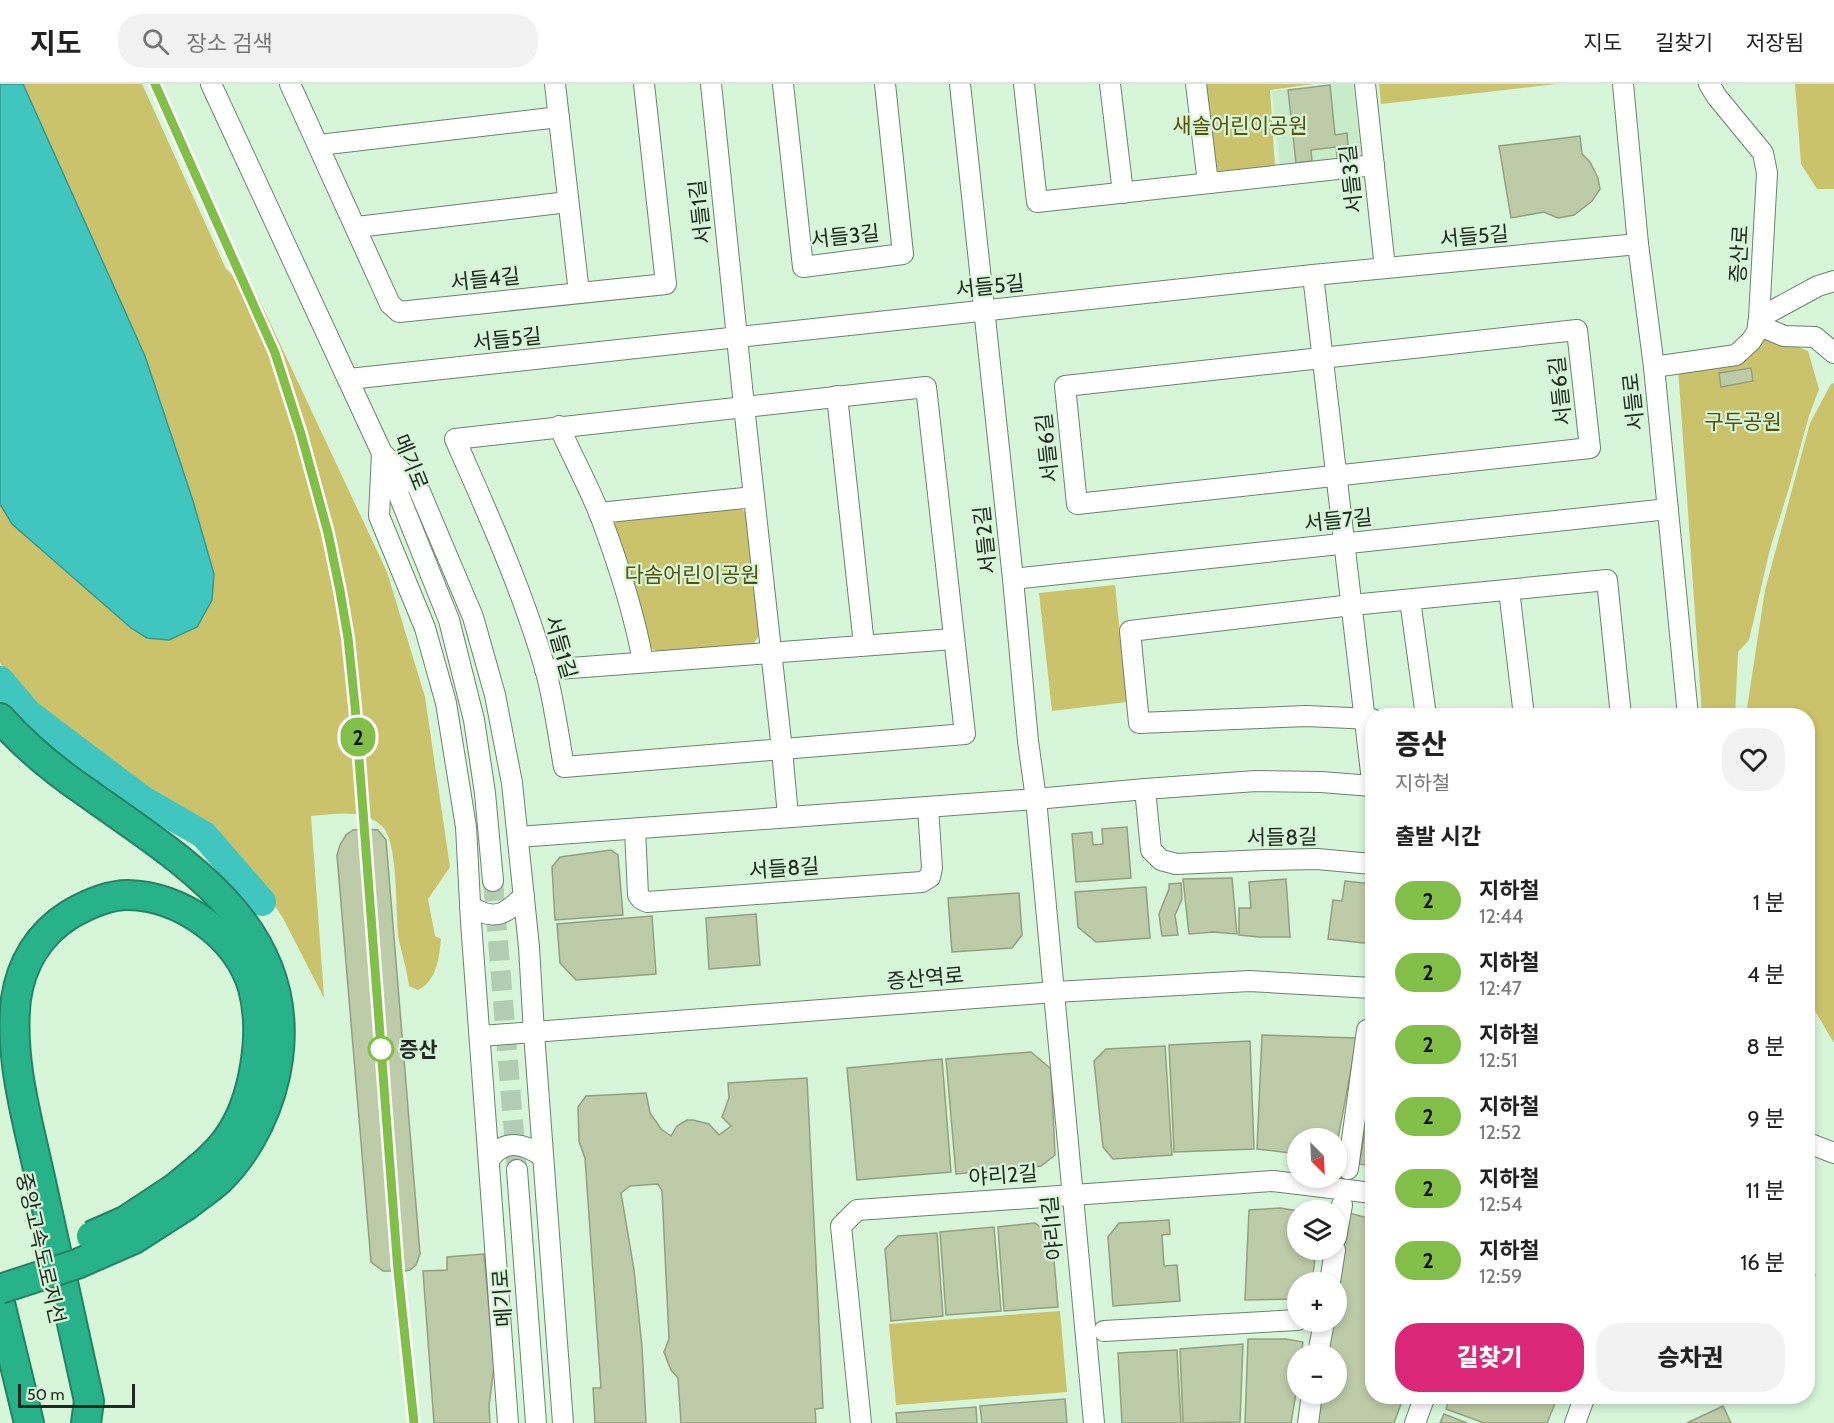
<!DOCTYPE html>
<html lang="ko">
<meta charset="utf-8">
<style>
:root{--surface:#fff;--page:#f2f2f2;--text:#222;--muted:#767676;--line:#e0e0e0;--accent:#db2777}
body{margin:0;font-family:Cabin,"Noto Sans KR",sans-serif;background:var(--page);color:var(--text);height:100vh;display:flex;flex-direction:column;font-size:22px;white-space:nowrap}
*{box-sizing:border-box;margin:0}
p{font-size:20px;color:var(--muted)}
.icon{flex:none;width:33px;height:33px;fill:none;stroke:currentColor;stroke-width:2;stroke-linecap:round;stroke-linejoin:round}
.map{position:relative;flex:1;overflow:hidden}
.drawer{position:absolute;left:1365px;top:624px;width:450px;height:696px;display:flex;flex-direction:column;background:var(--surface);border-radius:24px;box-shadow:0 3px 9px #0003}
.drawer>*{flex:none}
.badge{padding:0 12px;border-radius:20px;font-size:21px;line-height:39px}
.needle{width:39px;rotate:156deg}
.fabs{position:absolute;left:1287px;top:1044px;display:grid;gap:12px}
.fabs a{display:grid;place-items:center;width:60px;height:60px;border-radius:50%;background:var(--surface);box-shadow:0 3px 9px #0003;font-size:30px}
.scale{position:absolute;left:18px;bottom:15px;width:117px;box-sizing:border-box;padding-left:6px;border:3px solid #202b20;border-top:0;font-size:16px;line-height:21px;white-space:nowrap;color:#202b20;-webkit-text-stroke:4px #d7f5d8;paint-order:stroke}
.map>.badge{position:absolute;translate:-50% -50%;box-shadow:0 0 0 3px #fff}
h2{padding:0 30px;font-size:22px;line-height:54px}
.round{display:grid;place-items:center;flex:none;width:63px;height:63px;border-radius:24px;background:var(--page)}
.overview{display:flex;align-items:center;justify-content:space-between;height:102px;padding:0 30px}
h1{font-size:28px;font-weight:800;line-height:45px}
.primary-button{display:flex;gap:12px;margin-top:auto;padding:12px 30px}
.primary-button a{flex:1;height:69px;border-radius:24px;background:var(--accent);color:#fff;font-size:24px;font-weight:800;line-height:69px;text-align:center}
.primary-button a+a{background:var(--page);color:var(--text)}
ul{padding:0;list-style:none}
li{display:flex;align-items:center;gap:18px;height:72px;padding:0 30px}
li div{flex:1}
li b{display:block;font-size:22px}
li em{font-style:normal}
li .badge{min-width:66px;font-weight:700;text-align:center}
header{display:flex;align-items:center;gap:36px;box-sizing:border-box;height:84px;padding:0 30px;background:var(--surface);border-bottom:2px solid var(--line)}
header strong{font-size:28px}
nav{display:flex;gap:33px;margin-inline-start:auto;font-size:21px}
.search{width:420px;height:54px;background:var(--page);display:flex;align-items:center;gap:15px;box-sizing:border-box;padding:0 21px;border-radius:24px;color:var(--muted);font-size:22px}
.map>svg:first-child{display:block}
</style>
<header>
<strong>지도</strong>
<div class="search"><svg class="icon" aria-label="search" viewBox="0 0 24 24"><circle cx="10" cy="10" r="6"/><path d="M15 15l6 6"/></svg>장소 검색</div>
<nav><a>지도</a><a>길찾기</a><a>저장됨</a></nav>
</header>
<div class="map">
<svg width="1834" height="1339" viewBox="0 0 1834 1339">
<rect width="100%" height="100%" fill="#d7f5d8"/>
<path fill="#c8ecca" d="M1331,0H1353L1362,75L1280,84L1272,7Z"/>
<g fill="#cbc26c">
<path d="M0,0H142L226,185L259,215L387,488L425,613L450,783L428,815L435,852L441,855C439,873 437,897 418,906L409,902C407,886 402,871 399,856C395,832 399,758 382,742C363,724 335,730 311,732L324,914L283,834L260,800L204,740L168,720L132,697L90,661L23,611L0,579Z"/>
<path d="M1202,0H1314L1270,6L1275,84L1223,90L1211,82Z"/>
<path d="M1379,0H1556L1381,20Z"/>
<path d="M1795,0H1834V105H1817L1801,80Z"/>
<path d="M1768,250L1808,267L1819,305L1809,332L1789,404L1770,465L1749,556L1738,568L1735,631H1702L1678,283Z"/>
<path d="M1834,299V959L1808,915V632L1746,631L1765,506L1810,339L1831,300Z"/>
<path d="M738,423L747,429L759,551L752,562L662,570L649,563L612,446L618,434Z"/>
<path d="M1115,501L1127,618L1052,627L1039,509Z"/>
<path d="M1060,1227L1067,1308L896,1321L889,1240Z"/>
</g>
<path fill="#40c6bf" stroke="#36988f" stroke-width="1.5" d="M0,0H23L145,272L193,417L214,490L212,516L197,543L169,556L147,554L131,544L12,440L0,420Z"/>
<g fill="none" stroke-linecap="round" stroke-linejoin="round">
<path stroke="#40c6bf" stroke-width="28" d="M0,596L29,630L142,715L204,751L262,818"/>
</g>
<g fill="#becba8" stroke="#93a07f" stroke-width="1.5">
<path d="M1330,1L1335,51L1347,49L1348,62H1355V71L1337,73L1336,63L1311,66L1312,77L1296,79L1288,6Z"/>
<path d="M1580,52L1582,70L1590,78L1598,94L1600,105L1592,117L1574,131L1558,134L1544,128L1511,134L1499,62Z"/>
<path d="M1751,284L1753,297L1721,303L1719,289Z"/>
<path d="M1127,743L1131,794L1076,798L1072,750L1092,748L1093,761L1103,760L1102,745Z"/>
<path d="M365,745L378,746L386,756L420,1170L416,1181L410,1186L405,1187H383L371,1178L337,771L340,761L346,751L353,746Z"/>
<path d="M611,766L618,771L623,831L555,836L552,783L560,773Z"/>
<path d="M1232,794L1237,850L1213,848L1189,850L1183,795Z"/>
<path d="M1286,795L1290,853H1259L1239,851V824H1251L1249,798Z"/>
<path d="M1345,797L1372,800V860L1328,855L1333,816L1342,817Z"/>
<path d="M1181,799L1182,815L1175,831L1178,851L1162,852L1159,830L1169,805V800Z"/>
<path d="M1146,803L1150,854L1096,858L1078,843L1075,808Z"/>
<path d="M1019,809L1022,851L1012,864L952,868L948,814Z"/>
<path d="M756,830L760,881L709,885L706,834Z"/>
<path d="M652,832L656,890L576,896L560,879L557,840Z"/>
<path d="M1262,951L1357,954L1336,1065V1054H1298V1070L1257,1065Z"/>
<path d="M1250,957L1254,1065L1174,1068L1169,961Z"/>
<path d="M1165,962L1172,1071L1113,1075L1103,1063L1094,977L1106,965Z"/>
<path d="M1031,968L1051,985L1055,1071L1041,1082L956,1090L946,975Z"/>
<path d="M942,975L951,1088L857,1096L847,984Z"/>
<path d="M807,994L823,1324L815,1325L816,1339H681L678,1294L671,1286L664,1268L669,1255L662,1107L658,1100L630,1102L621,1109L634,1186L642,1263L646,1339H595L593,1304H601L585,1074L579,1057L578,1023L586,1012L646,1009L650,1029L661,1045L671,1052L677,1042L687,1036H693L709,1040L719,1051L731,1042L722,1033L729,1014L728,999Z"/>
<path d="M1372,1010V1082L1359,1080Z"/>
<path d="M1280,1124L1298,1127V1166H1316L1312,1198H1298V1215L1245,1216L1249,1126Z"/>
<path d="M1349,1129L1372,1135V1312H1404L1394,1339H1314L1319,1310H1336V1270H1325L1331,1238H1336V1204Z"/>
<path d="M1169,1136L1170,1150L1162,1151L1164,1182L1177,1181L1180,1217L1113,1222L1108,1153L1119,1139Z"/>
<path d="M1035,1139L1052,1153L1058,1223L1004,1227L998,1143Z"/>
<path d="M994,1143L1001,1227L946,1231L940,1148Z"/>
<path d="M937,1149L943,1232L891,1237L885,1165L898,1152Z"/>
<path d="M484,1170L494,1283L489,1322L490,1339H434L423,1187L447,1186V1173Z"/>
<path d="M1808,1188L1815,1191L1808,1209Z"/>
<path d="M1248,1255H1286L1303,1258L1301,1270H1298V1297L1291,1339H1245Z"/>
<path d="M1243,1260L1240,1338L1183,1339L1180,1265Z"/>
<path d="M1177,1266L1181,1339H1122L1118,1269Z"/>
<path d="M1450,1312H1558L1547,1339H1484L1446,1325Z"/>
<path d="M1065,1315L1067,1339H982L980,1322Z"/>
<path d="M1723,1322L1731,1339H1687Z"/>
<path d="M976,1323L977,1339H897L896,1329Z"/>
<path d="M1444,1330L1467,1339H1440Z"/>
</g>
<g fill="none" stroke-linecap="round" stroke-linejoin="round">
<path stroke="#b2cdb3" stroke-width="20" stroke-dasharray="20 10" stroke-linecap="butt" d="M493,797L517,1086"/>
<defs>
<g id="minor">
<path d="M211,0L382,369L449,536L474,636L485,709L493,797"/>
<path d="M290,0L390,220L399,228L666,200L644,0"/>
<path d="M555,0L579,209"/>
<path d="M711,0L744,322L782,666L788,732"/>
<path d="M783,0L803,183L903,170L885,0"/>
<path d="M960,0L1013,495L1028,657L1036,715L1094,1339"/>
<path d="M1024,0L1037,118L1374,81"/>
<path d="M1110,0L1123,109"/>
<path d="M1196,0L1208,99"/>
<path d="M1365,0L1385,184"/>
<path d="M1623,0L1638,160L1654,283L1688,632"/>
<path d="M319,61L559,33"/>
<path d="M357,143L568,118"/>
<path d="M1313,191L1372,697"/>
<path d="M1759,234L1818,202L1834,197"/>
<path d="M1758,241L1784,252L1815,253L1834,269"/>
<path d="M1577,246L1590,364L1077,420L1065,302Z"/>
<path d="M1654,283L1736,271L1751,257L1757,248L1759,234L1767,89L1763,69L1717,13L1709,0"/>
<path d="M349,295L1313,191L1638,160"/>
<path d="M926,303L965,650L564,683C558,650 554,616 545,584C522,505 488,430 455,355Z"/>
<path d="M837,312L864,561"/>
<path d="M559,342C572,372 588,401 600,431C618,479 634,527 643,578"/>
<path d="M382,369L418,403L473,533L495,611L512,699L529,863L534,949L563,1339"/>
<path d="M382,369L379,432L425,544L446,619L466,743L471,838L508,1339"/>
<path d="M599,429L754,413"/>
<path d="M1013,495L1668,425"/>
<path d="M1509,506L1524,632"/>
<path d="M1410,516L1426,632"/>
<path d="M545,586L953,555"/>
<path d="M1372,635L1306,632L1139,639L1130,547L1352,521L1607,496L1621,632"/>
<path d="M1145,705L1256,697L1321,698L1372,702"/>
<path d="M635,745L638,811L641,815L647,818L922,798L930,793L932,784L928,723"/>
<path d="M518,753L1036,715L1145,705L1151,766L1161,776L1176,780L1265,776L1317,775L1372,780"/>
<path d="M470,822C495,838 505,830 524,812"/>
<path d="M481,952L1055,908L1249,897L1372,904"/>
<path d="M1808,1059L1834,1069"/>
<path d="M489,1076C504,1054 524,1059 543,1073"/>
<path d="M1348,1085L1367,946"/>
<path d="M517,1086L536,1339"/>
<path d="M1336,1154L1342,1121"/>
<path d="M1330,1198L1335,1166"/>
<path d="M1104,1247L1298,1236"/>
<path d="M1318,1270L1324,1238"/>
<path d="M861,1339L841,1142L857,1126L1273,1097L1372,1109"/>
<path d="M1308,1339L1312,1310"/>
<path d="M1415,1339L1425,1312"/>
<path d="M1575,1339L1585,1312"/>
</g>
<g id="highway">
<path d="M0,634C25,662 55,687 86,708C179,775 296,840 278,975C272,1019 251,1065 219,1096C209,1105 197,1113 187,1121"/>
<path d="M0,1219L29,1339"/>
<path d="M86,1339L89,1317C73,1244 57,1171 41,1098C28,1038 9,976 16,915C21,880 39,850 69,831C86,821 107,811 128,811C181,812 238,852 253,904C265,949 255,1016 228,1054C214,1074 193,1089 175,1104"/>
</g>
</defs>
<use href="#minor" stroke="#69846a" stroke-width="22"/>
<use href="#highway" stroke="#258365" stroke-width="32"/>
<use href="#minor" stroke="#fff" stroke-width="20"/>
<use href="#highway" stroke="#28b28a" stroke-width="28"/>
<path stroke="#344134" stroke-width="4.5" stroke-dasharray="3 6" stroke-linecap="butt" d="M155,0L275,269L301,350L328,449L348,554L353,599L398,1187L414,1339"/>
<defs>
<g id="highway-bridge">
<path d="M91,1152L125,1137L175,1104"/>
<path d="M0,1205L77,1180L134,1155L187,1121"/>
</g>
</defs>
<use href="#highway-bridge" stroke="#258365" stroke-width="32" stroke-linecap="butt"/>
<use href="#highway-bridge" stroke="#28b28a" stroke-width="28"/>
</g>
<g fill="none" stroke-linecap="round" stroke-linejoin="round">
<defs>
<path id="line" d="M155,0L275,269L301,350L328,449L340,507L348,554L355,622L398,1187L414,1339"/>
</defs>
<use href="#line" stroke="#fff" stroke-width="14"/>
<use href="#line" stroke="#81bf48" stroke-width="9"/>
</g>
<circle fill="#fff" stroke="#81bf48" stroke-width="3" cx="381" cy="965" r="12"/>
<g text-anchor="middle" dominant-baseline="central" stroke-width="4.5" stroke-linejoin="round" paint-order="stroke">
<g font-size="21" fill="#585108" stroke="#d7f5d8">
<text x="1240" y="41">새솔어린이공원</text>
<text x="1743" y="337">구두공원</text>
<text x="692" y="490">다솜어린이공원</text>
</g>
<g font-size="21" fill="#202b20" stroke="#d7f5d8">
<text transform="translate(1351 95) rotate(-96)">서들3길</text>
<text transform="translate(700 128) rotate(-96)">서들1길</text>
<text transform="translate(845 152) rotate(-6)">서들3길</text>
<text transform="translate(1474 152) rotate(-5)">서들5길</text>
<text transform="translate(1739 170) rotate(-87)">증산로</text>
<text transform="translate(485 195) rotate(-6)">서들4길</text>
<text transform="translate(990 202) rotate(-6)">서들5길</text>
<text transform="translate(507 255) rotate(-6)">서들5길</text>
<text transform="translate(1560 307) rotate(-96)">서들6길</text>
<text transform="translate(1633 318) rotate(-96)">서들로</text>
<text transform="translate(1047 364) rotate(-96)">서들6길</text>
<text transform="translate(411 378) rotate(68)">메기로</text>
<text transform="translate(1338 436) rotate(-6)">서들7길</text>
<text transform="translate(985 456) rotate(-96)">서들2길</text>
<text transform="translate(561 563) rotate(74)">서들1길</text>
<text transform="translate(1282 753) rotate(-1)">서들8길</text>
<text transform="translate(784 784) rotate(-4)">서들8길</text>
<text transform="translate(925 894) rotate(-5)">증산역로</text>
<text transform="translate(1003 1091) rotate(-4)">야리2길</text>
<text transform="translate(1052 1144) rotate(-95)">야리1길</text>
<text transform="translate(41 1164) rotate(77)">중앙고속도로지선</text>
<text transform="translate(502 1214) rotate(-94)">메기로</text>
</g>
<g font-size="21" font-weight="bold" fill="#202b20" stroke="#d7f5d8" text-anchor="start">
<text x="399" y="965">증산</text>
</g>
</g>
</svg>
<div class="fabs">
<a><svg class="needle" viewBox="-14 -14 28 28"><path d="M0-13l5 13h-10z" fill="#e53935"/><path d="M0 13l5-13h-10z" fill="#767676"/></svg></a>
<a><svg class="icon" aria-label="layers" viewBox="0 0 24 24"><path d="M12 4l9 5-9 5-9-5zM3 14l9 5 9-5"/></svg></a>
<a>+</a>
<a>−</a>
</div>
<div class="scale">50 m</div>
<b class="badge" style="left:358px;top:653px;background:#81bf48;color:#111">2</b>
<section class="drawer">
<div class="overview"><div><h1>증산</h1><p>지하철</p></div><a class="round"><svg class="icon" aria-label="heart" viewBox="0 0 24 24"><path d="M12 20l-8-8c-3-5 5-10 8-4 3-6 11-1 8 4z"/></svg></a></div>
<h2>출발 시간</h2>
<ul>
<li><span class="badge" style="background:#81bf48;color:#111">2</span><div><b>지하철</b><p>12:44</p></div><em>1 분</em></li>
<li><span class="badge" style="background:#81bf48;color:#111">2</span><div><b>지하철</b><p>12:47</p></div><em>4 분</em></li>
<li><span class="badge" style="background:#81bf48;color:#111">2</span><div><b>지하철</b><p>12:51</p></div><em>8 분</em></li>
<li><span class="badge" style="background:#81bf48;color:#111">2</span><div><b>지하철</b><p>12:52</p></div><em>9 분</em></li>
<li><span class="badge" style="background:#81bf48;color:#111">2</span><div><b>지하철</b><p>12:54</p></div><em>11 분</em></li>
<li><span class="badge" style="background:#81bf48;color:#111">2</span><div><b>지하철</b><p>12:59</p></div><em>16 분</em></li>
</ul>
<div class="primary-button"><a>길찾기</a><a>승차권</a></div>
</section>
</div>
